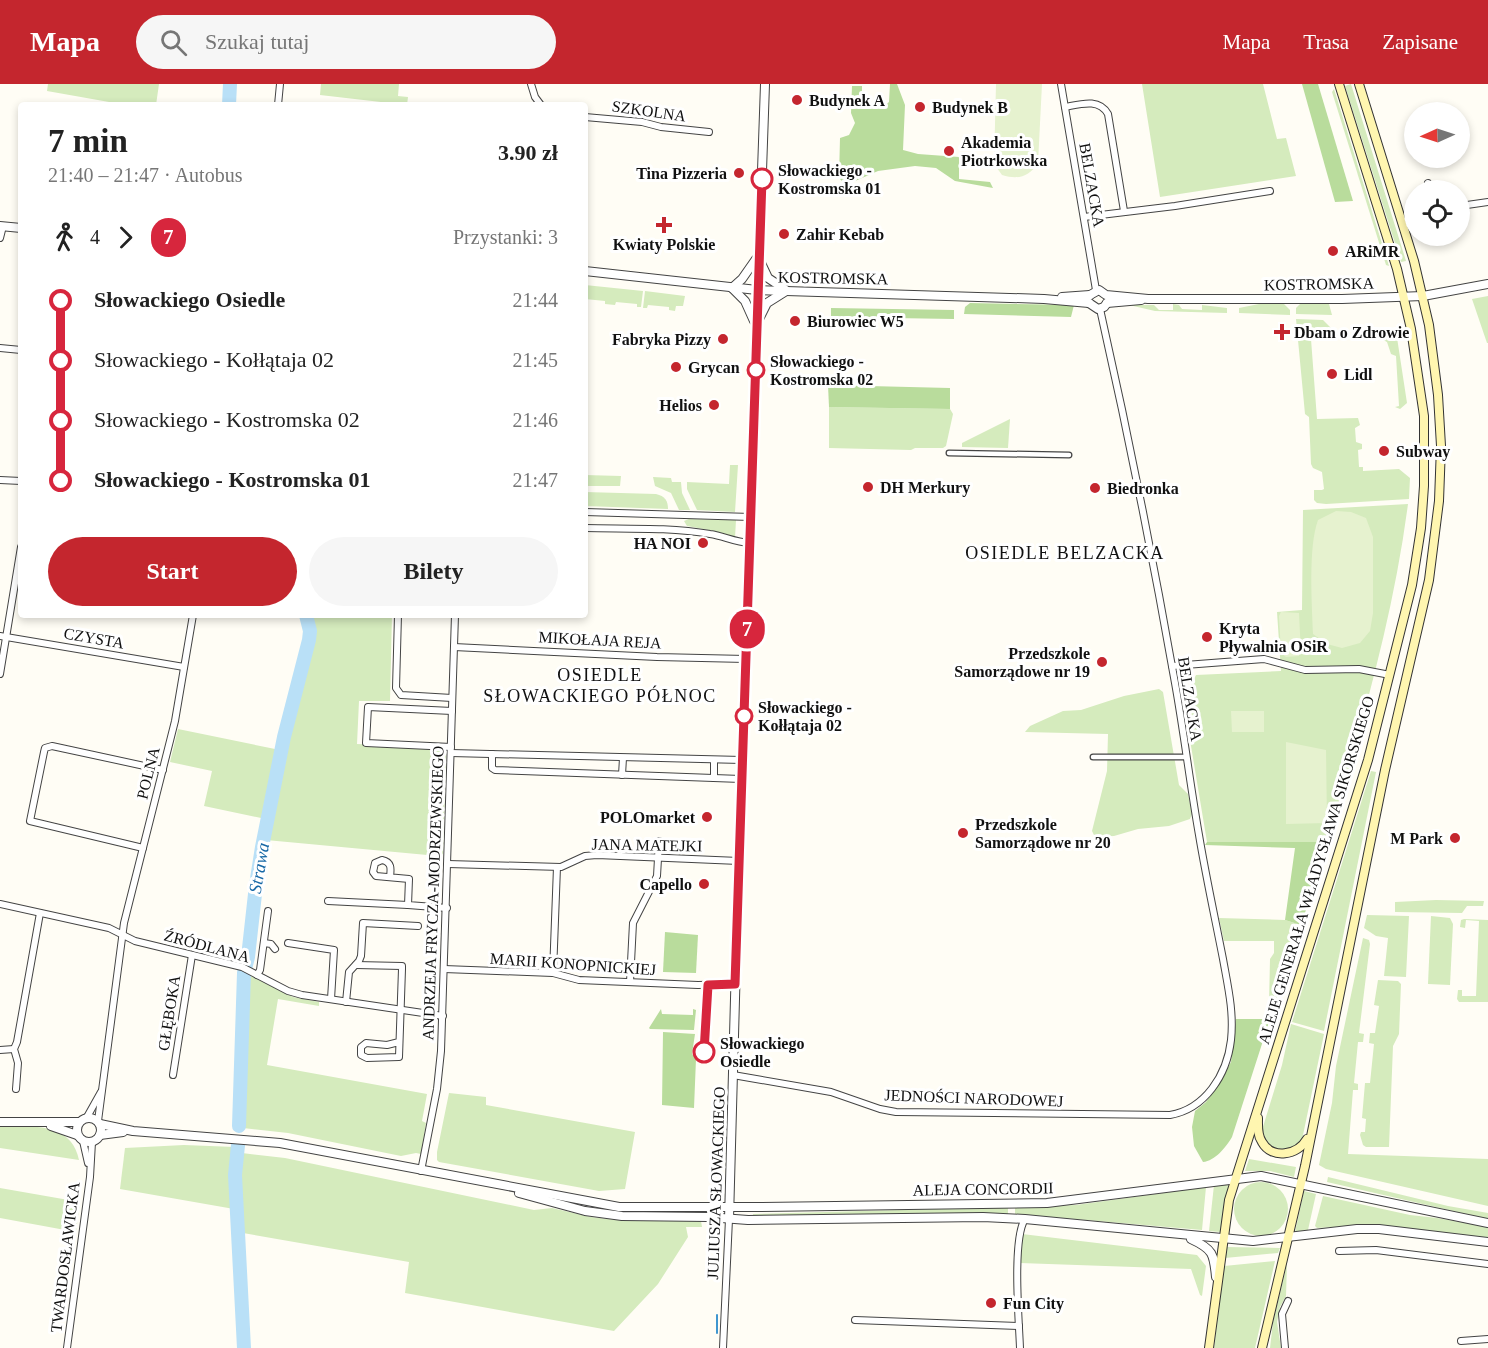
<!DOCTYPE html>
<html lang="pl">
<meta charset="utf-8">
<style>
:root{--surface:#fff;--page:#f6f6f6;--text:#222;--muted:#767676;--accent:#c4262e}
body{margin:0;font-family:"Times New Roman",serif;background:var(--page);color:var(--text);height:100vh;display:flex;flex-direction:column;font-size:22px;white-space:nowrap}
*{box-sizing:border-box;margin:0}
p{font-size:20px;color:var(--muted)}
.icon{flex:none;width:33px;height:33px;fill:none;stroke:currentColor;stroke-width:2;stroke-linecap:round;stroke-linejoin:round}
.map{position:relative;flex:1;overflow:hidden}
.side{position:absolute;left:18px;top:18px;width:570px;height:516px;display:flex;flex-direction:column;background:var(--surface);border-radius:6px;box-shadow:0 3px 9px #0003}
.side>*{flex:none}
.badge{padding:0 12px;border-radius:20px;font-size:21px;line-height:39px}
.needle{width:39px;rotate:267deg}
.fabs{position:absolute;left:1404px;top:18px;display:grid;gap:12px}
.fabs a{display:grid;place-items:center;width:66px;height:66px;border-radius:50%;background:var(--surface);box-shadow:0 3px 9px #0003;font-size:30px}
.map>.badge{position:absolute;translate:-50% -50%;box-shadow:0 0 0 3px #fff}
.legs{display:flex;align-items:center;gap:9px;height:66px;padding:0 30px;font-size:20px}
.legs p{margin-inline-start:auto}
.overview{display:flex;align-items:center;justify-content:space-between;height:102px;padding:0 30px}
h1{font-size:33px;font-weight:700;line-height:45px}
.cta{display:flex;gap:12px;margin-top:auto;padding:12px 30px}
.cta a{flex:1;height:69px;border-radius:36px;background:var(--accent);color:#fff;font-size:24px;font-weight:700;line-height:69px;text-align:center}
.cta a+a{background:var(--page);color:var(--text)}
ul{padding:0 30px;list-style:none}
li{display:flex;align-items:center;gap:21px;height:60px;font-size:22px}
li i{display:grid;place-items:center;width:9px;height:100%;margin:0 8px;background:currentColor}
li i::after{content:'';width:15px;height:15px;margin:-8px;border:4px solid;border-radius:50%;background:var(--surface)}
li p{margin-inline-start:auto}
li:first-child i{background:linear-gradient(#0000 50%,currentColor 0)}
li:last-child i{background:linear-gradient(currentColor 50%,#0000 0)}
header{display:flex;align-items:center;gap:36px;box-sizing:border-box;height:84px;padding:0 30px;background:var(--accent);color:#fff}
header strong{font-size:28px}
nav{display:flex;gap:33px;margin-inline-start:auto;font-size:21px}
.search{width:420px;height:54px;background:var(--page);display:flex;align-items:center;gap:15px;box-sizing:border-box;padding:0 21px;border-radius:33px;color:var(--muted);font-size:22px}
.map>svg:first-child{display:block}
</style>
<header>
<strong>Mapa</strong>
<div class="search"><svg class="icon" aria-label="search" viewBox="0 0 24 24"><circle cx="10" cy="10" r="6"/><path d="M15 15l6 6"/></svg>Szukaj tutaj</div>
<nav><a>Mapa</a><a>Trasa</a><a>Zapisane</a></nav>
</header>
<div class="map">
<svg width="1488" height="1264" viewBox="0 0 1488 1264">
<rect width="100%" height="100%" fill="#fffdf5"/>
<g fill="#d5ebbd">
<path d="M48,0H159L156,21H126L47,7Z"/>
<path d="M321,0H399L398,12L408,13L407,21L320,11Z"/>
<path d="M1142,0H1263L1277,55L1286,54L1296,92L1160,113Z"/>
<path d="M1351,0L1406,177L1401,178L1345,2Z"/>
<path d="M1334,5L1389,182L1386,181L1332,8Z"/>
<path d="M585,201L643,207L641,223H637V220L616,218L615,221L605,220V217L585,215Z"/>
<path d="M645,207L685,212L683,222H676L675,227L669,226V223L648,221L647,224H643Z"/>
<path d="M1488,212V259H1487L1472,215Z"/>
<path d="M1173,220L1179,221L1182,225L1202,226V221L1227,224V229L1155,227L1129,221H1154L1159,226H1173Z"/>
<path d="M1259,220H1284L1290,226V231L1239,229V224Z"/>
<path d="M1300,220H1329L1332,231L1296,230V224Z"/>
<path d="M1296,235L1323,236L1340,253L1311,255L1317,335L1358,334L1360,341L1355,344L1356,358L1362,360V365L1358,366L1359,383H1363V387L1399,385L1410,394L1409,415L1326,420L1317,419L1314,416V406H1322L1324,405L1322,388L1313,384L1311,380L1309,333L1305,330Z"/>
<path d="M1396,247L1407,319L1400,325L1395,323L1399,322L1396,272L1391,270L1387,258L1376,252Z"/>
<path d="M829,323L950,325L953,330L946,362L943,364H915L911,366L829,364Z"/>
<path d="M1010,335L1008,364L962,363V359Z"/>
<path d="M730,381H738L735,428L697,426L687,405V398L729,400Z"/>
<path d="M585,391L621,392L620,402H585Z"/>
<path d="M653,393L671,394L672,398H681L682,409L690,426H679L671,409L655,402Z"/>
<path d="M585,408L656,410C665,412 668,417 668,425L585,422Z"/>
<path d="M1408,420C1393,535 1360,647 1327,758H1207L1188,644L1193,638L1188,607L1196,591L1281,587L1277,528L1302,526L1303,426Z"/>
<path d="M689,435L736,436L735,454L714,447L687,442L684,437Z"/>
<path d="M308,531H392L390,617H359L357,660L446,664L443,770L438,772L266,756L310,562L311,548Z"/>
<path d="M1159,605L1163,608L1179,701L1188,710L1192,730L1190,735L1169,742L1138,745L1114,752L1095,753L1092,747L1107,687L1108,650L1025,648L1030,642L1063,627L1081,626L1124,612Z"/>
<path d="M178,645L280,666L266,735L204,722L212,687L170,678Z"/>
<path d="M1371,687L1376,688L1324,947L1292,938Z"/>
<path d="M1436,816L1484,817L1483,822H1467L1462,829L1395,828V818Z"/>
<path d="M1367,831L1409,832L1406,893L1384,892L1388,854L1376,852L1364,844Z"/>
<path d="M1431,832L1450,834L1453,840L1450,901L1428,900Z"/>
<path d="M1219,834L1285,836L1301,841L1270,935H1265V926L1269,920L1270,875L1274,869V857H1224Z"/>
<path d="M1464,835L1488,836V918H1459L1457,915L1458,906H1462V912H1476L1479,837L1466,836L1465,844L1460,843L1461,836Z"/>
<path d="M1363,854L1369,856L1370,860L1359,949L1364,950L1363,958H1358L1354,999L1358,1000V1006H1353L1348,1070L1488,1075V1122L1326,1085L1319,1081L1332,1019L1336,982Z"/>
<path d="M249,891L293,913L319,918V922L278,915L267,981L427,1010L422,1037L426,1039L421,1070L416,1069L401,1072L288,1049L243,1044Z"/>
<path d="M1378,896L1398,897L1401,900L1399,950L1393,962L1389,1063H1366L1363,1061L1360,1051L1361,1048H1365L1366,1035L1362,1034L1365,999H1370L1374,960L1369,959L1370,949H1375L1379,922L1374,921Z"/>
<path d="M1291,940L1324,950L1302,1056L1299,1061L1287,1067L1271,1063L1262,1051V1046L1282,981Z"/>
<path d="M449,1009L486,1013V1021L635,1048L625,1105L599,1107L439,1078L437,1076V1068Z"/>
<path d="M0,1042C31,1042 72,1038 79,1076L0,1064Z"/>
<path d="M184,1061L235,1063L234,1125L120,1105L125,1064Z"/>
<path d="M242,1069L285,1074L534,1126L552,1124L591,1133L617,1136L701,1137L702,1143H686L688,1153L658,1200L614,1247L405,1209L409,1178L243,1149L239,1093Z"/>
<path d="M1249,1075L1296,1083L1294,1093L1270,1087H1245Z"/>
<path d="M1328,1093L1448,1122L1488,1129V1135L1327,1098Z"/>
<circle cx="1261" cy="1125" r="27"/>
<path d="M1229,1099L1220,1148L1209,1147L1214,1101Z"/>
<path d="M1206,1103L1202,1146L1015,1130V1123L1076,1121Z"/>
<path d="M0,1104L80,1118L76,1148L0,1134Z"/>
<path d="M1304,1107L1316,1110L1308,1146L1295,1148Z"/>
<path d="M1323,1112L1410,1131L1437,1134L1488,1143V1154L1369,1141L1317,1144L1315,1142Z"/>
<path d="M1008,1123V1130L753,1133V1130Z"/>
<path d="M1022,1150L1197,1171L1206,1182L1202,1212L1200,1211L1191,1185L1020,1179Z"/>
<path d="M1226,1163L1280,1164L1278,1169L1225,1174Z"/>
<path d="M1275,1177L1255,1264H1214L1224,1182Z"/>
<path d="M1287,1180L1286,1212L1280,1223L1277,1238L1281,1264H1270L1273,1238Z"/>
</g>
<g fill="#b9dc9c">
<path d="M890,0H897L905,21L903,66L918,70L959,73V95L990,98L993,104L955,97L936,84L915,82L878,87L846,101L839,94L840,54L849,51L855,39L851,29L852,2H862V23H883L889,18Z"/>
<path d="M1302,0H1318L1353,117L1335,118Z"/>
<path d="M970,219L1074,221L1071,233L964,230L965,223Z"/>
<path d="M831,224L954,226V235L831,233Z"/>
<path d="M828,301L950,304V325L829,323Z"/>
<path d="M1207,758H1328L1301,841L1285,836L1295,764L1205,761Z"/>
<path d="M665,848L698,851L696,889L663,888Z"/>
<path d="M661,925L662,930L693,931V925L696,926L694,946L650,945L649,944Z"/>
<path d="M1236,935H1270L1232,1053C1226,1063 1215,1077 1203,1078L1194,1062L1192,1043L1195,1027L1206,1018L1217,1003L1231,978Z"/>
<path d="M663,948L695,950L692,970L696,975L694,1024L662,1021Z"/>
</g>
<g fill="#e6f2cf">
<path d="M996,0H1042L1038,79C1029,93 1018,96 1002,91L994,80Z"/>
<path d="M1336,427L1351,428L1366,434L1373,453V529L1370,547L1360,559L1342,564L1327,560L1313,550C1312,520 1308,463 1318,436Z"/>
<path d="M1281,528L1299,529L1301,570H1299V572L1286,573L1281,569L1279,532Z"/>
<path d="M1231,627H1264V648H1232Z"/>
<path d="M1286,658L1326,666L1327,739L1286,740Z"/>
</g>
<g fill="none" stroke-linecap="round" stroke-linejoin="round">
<path stroke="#3f96cf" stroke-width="2" d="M717,1249V1231"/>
<g stroke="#b9e0f7" stroke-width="14">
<path d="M229,21L230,0"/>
<path d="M239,1042L244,889L248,873L256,801L262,763L284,653L309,556L310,547L306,531"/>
<path d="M238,1061L235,1091L244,1264"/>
</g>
<defs>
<g id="pedestrian">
<path d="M949,369L1069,371"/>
<path d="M1093,673H1186"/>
</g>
<g id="minor">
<path d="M531,0L535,13L541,21"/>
<path d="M1061,0L1096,206"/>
<path d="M278,21L280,0"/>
<path d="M1065,23C1081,20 1099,14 1108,30L1124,127"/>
<path d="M585,33L642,38L661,43L709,48"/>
<path d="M1428,99L1430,106"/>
<path d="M1460,122L1488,118"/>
<path d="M1084,133L1175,122L1270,107"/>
<path d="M0,154L3,142"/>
<path d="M0,264L21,266"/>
<path d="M0,396L21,397"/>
<path d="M585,428L751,433"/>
<path d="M585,444C626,445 669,443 710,450C724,452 734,458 750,459"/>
<path d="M398,531L396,604L401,611L452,614"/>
<path d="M0,552L184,583"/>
<path d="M454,563L657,573L746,575"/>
<path d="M1172,582L1264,575L1305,586L1359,585L1390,591"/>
<path d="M0,590L21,463"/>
<path d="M451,663L366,659L368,623L452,627"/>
<path d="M451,669L742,676"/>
<path d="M492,670V684L495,686L741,695"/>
<path d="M622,691L623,674"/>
<path d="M714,694V676"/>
<path d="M143,764L30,737L44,668L45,664L52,662L163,686"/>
<path d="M448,780L561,783L585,772L597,771L739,777"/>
<path d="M390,793C391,785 392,778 382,776L375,779L373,788L376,792L409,795L408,821L447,824"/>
<path d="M328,817L408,821"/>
<path d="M0,820L109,844L135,857L242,883L288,907L302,911L443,932"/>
<path d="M264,859L271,860L275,865"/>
<path d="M288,859L334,866L331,915"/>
<path d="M356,881L402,882V885L399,973L367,974L361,971V963L366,959L387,961L399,958"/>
<path d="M444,885L553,889L579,896L698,901L735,900"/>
<path d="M553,889L557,783"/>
<path d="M257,891L260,886L268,827"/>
<path d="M630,898L633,839L657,792L659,757"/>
<path d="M346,918L349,888L359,877L361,872L363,839L418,842"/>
<path d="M0,966L14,965"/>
<path d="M173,991L192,871"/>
<path d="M733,991L831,1008L880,1025L896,1028L1170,1031C1205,1025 1227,991 1231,956C1234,928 1228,903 1223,875C1215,834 1206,793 1199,751C1190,700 1184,649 1175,599C1153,474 1128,349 1100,225"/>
<path d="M16,1005L18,979L14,965L17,958L40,829"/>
<path d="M87,1033L101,1008"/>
<path d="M98,1037L124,839L175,637L193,531"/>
<path d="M83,1057L88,1079"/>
<path d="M421,1087L437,1005L441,967L455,531"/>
<path d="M1339,1167L1376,1166L1488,1180"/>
<path d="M855,1236L1019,1242"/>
<path d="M1461,1257L1488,1255"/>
<path d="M67,1264L90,1093L92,1058"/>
<path d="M723,1264L729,1135"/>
<path d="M1020,1264C1019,1237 1012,1155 1025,1135"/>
<path d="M1285,1264L1282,1230L1288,1217"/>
</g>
<g id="tertiary">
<path d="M0,142L21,144"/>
<path d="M759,175L768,194L786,206"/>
<path d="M585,187L757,206L1044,215L1089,219"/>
<path d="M732,204L745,217L754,237"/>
<path d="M732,204L742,195L756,175"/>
<path d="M1090,211L1099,206L1106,211L1148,215H1342L1423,212L1488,200"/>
<path d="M1062,213L1090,211"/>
<path d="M1089,219L1098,225L1104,223L1107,219"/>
<path d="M1107,219L1141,216"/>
<path d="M758,237L767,219L786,207"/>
<circle cx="89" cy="1046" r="12"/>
<path d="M0,1038H79"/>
<path d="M100,1040L133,1047L280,1059L619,1123H756L1047,1119L1261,1092L1488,1139"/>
<path d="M51,1042L77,1051"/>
<path d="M100,1051L123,1048"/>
<path d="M519,1109L585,1127L622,1132L708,1133L748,1136L983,1133L1025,1135L1253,1157L1357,1145H1379L1488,1158"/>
<path d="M729,1135L741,695L765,0"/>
<path d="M1191,1155C1213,1165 1214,1170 1216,1193"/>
</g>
<g id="secondary">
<path d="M1258,1034C1258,1042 1257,1051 1262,1058C1272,1076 1298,1071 1307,1055"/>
<path d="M1209,1264L1229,1116L1368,676L1412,501L1421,444L1424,402V332L1411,245L1397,185L1339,0"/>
<path d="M1262,1264L1305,1082L1385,686L1429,496L1439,417L1441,362L1438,311L1429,241L1414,177L1359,0"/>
</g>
</defs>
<use href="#pedestrian" stroke="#444" stroke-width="7"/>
<use href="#minor" stroke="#444" stroke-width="8"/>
<use href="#tertiary" stroke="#444" stroke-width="10"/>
<use href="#secondary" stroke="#333" stroke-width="10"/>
<use href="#pedestrian" stroke="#fff" stroke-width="4.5"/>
<use href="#minor" stroke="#fff" stroke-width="6"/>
<use href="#tertiary" stroke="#fff" stroke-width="8"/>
<use href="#secondary" stroke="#fff6b0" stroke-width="8"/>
</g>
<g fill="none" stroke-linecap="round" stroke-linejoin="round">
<defs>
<path id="line-1" d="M704,968L708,901L735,900L762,95"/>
</defs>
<use href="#line-1" stroke="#fff" stroke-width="14"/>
<use href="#line-1" stroke="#d7263d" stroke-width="9"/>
</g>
<g fill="#c4262e" stroke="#fff" stroke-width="2">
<circle cx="797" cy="16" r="6"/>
<circle cx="920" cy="23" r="6"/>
<circle cx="949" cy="67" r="6"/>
<circle cx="739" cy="89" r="6"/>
<path d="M661 132h6v6h6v6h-6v6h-6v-6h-6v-6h6z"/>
<circle cx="784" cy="150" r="6"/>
<circle cx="1333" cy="167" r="6"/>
<circle cx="795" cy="237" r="6"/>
<path d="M1279 239h6v6h6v6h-6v6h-6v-6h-6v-6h6z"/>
<circle cx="723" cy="255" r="6"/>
<circle cx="676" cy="283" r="6"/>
<circle cx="1332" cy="290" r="6"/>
<circle cx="714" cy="321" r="6"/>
<circle cx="1384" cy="367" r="6"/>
<circle cx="868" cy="403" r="6"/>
<circle cx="1095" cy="404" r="6"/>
<circle cx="703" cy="459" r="6"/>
<circle cx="1207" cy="553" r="6"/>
<circle cx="1102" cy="578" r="6"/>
<circle cx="707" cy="733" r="6"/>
<circle cx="963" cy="749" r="6"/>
<circle cx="1455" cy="754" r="6"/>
<circle cx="704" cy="800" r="6"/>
<circle cx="991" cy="1219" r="6"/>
</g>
<g fill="#fff" stroke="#d7263d" stroke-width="3">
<circle cx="762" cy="95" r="10"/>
<circle cx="756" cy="286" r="8"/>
<circle cx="744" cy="632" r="8"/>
<circle cx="704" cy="968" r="10"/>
</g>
<g text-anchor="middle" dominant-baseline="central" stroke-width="6" stroke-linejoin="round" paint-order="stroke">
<g font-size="16" font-weight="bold" fill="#111" stroke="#fff" text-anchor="start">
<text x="809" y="16">Budynek A</text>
<text x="932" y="23">Budynek B</text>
<text x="961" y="58">Akademia<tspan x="961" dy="18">Piotrkowska</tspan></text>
<text x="727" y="89" text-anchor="end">Tina Pizzeria</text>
<text x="796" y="150">Zahir Kebab</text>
<text x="664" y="160" text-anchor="middle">Kwiaty Polskie</text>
<text x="1345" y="167">ARiMR</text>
<text x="807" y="237">Biurowiec W5</text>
<text x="1294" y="248">Dbam o Zdrowie</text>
<text x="711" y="255" text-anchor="end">Fabryka Pizzy</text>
<text x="688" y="283">Grycan</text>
<text x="1344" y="290">Lidl</text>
<text x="702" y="321" text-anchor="end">Helios</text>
<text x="1396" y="367">Subway</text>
<text x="880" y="403">DH Merkury</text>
<text x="1107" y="404">Biedronka</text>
<text x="691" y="459" text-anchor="end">HA NOI</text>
<text x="1219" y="544">Kryta<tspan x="1219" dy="18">Pływalnia OSiR</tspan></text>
<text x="1090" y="569" text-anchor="end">Przedszkole<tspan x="1090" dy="18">Samorządowe nr 19</tspan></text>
<text x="695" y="733" text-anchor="end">POLOmarket</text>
<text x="975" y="740">Przedszkole<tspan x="975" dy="18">Samorządowe nr 20</tspan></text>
<text x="1443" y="754" text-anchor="end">M Park</text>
<text x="692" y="800" text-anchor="end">Capello</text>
<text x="1003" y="1219">Fun City</text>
</g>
<g font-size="16" fill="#111" stroke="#fff">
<text transform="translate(649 27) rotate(8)">SZKOLNA</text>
<text transform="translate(1092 101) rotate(80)">BELZACKA</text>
<text transform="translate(833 194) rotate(1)">KOSTROMSKA</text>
<text transform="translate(1319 200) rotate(-1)">KOSTROMSKA</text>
<text transform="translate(94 554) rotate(10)">CZYSTA</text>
<text transform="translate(600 556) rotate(3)">MIKOŁAJA REJA</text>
<text transform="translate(1190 615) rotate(81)">BELZACKA</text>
<text transform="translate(148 689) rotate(-76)">POLNA</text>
<text transform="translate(647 761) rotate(1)">JANA MATEJKI</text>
<text transform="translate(1316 786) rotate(-73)">ALEJE GENERAŁA WŁADYSŁAWA SIKORSKIEGO</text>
<text transform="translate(433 809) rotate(-88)">ANDRZEJA FRYCZA-MODRZEWSKIEGO</text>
<text transform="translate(207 862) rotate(15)">ŹRÓDLANA</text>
<text transform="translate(573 880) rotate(4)">MARII KONOPNICKIEJ</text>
<text transform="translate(169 929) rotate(-81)">GŁĘBOKA</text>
<text transform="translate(974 1014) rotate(2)">JEDNOŚCI NARODOWEJ</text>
<text transform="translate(716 1099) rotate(-88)">JULIUSZA SŁOWACKIEGO</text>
<text transform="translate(983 1105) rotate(-1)">ALEJA CONCORDII</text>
<text transform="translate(65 1173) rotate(-83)">TWARDOSŁAWICKA</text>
</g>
<g font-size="16" font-weight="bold" fill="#111" stroke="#fff" text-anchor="start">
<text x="778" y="86">Słowackiego -<tspan x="778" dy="18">Kostromska 01</tspan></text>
<text x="770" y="277">Słowackiego -<tspan x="770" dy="18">Kostromska 02</tspan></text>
<text x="758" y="623">Słowackiego -<tspan x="758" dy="18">Kołłątaja 02</tspan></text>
<text x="720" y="959">Słowackiego<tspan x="720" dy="18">Osiedle</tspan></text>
</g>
<g font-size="18" letter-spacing="1.5" fill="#111" stroke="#fff">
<text x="1065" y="469">OSIEDLE BELZACKA</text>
<text x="600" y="591">OSIEDLE<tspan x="600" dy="21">SŁOWACKIEGO PÓŁNOC</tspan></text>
</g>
<g font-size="18" font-style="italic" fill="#1768a6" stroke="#fff">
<text transform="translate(259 784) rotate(-80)">Strawa</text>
</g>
</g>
</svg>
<div class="fabs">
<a><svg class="needle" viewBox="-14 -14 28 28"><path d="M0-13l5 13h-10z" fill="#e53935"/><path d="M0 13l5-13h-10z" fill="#767676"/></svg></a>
<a><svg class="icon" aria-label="locate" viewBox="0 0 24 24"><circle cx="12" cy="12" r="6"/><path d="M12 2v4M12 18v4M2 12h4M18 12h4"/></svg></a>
</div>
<b class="badge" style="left:747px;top:545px;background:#d7263d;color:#fff">7</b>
<section class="side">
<div class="overview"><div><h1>7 min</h1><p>21:40 – 21:47 · Autobus</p></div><b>3.90 zł</b></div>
<div class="legs"><svg class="icon" aria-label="walk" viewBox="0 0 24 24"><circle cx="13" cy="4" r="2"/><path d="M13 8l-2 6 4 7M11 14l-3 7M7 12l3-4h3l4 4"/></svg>4<svg class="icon" aria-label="forward" viewBox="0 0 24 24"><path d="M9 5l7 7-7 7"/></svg><b class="badge" style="background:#d7263d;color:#fff">7</b><p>Przystanki: 3</p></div>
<ul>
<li><i style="color:#d7263d"></i><b>Słowackiego Osiedle</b><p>21:44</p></li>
<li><i style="color:#d7263d"></i><span>Słowackiego - Kołłątaja 02</span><p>21:45</p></li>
<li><i style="color:#d7263d"></i><span>Słowackiego - Kostromska 02</span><p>21:46</p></li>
<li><i style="color:#d7263d"></i><b>Słowackiego - Kostromska 01</b><p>21:47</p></li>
</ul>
<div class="cta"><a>Start</a><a>Bilety</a></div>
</section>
</div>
